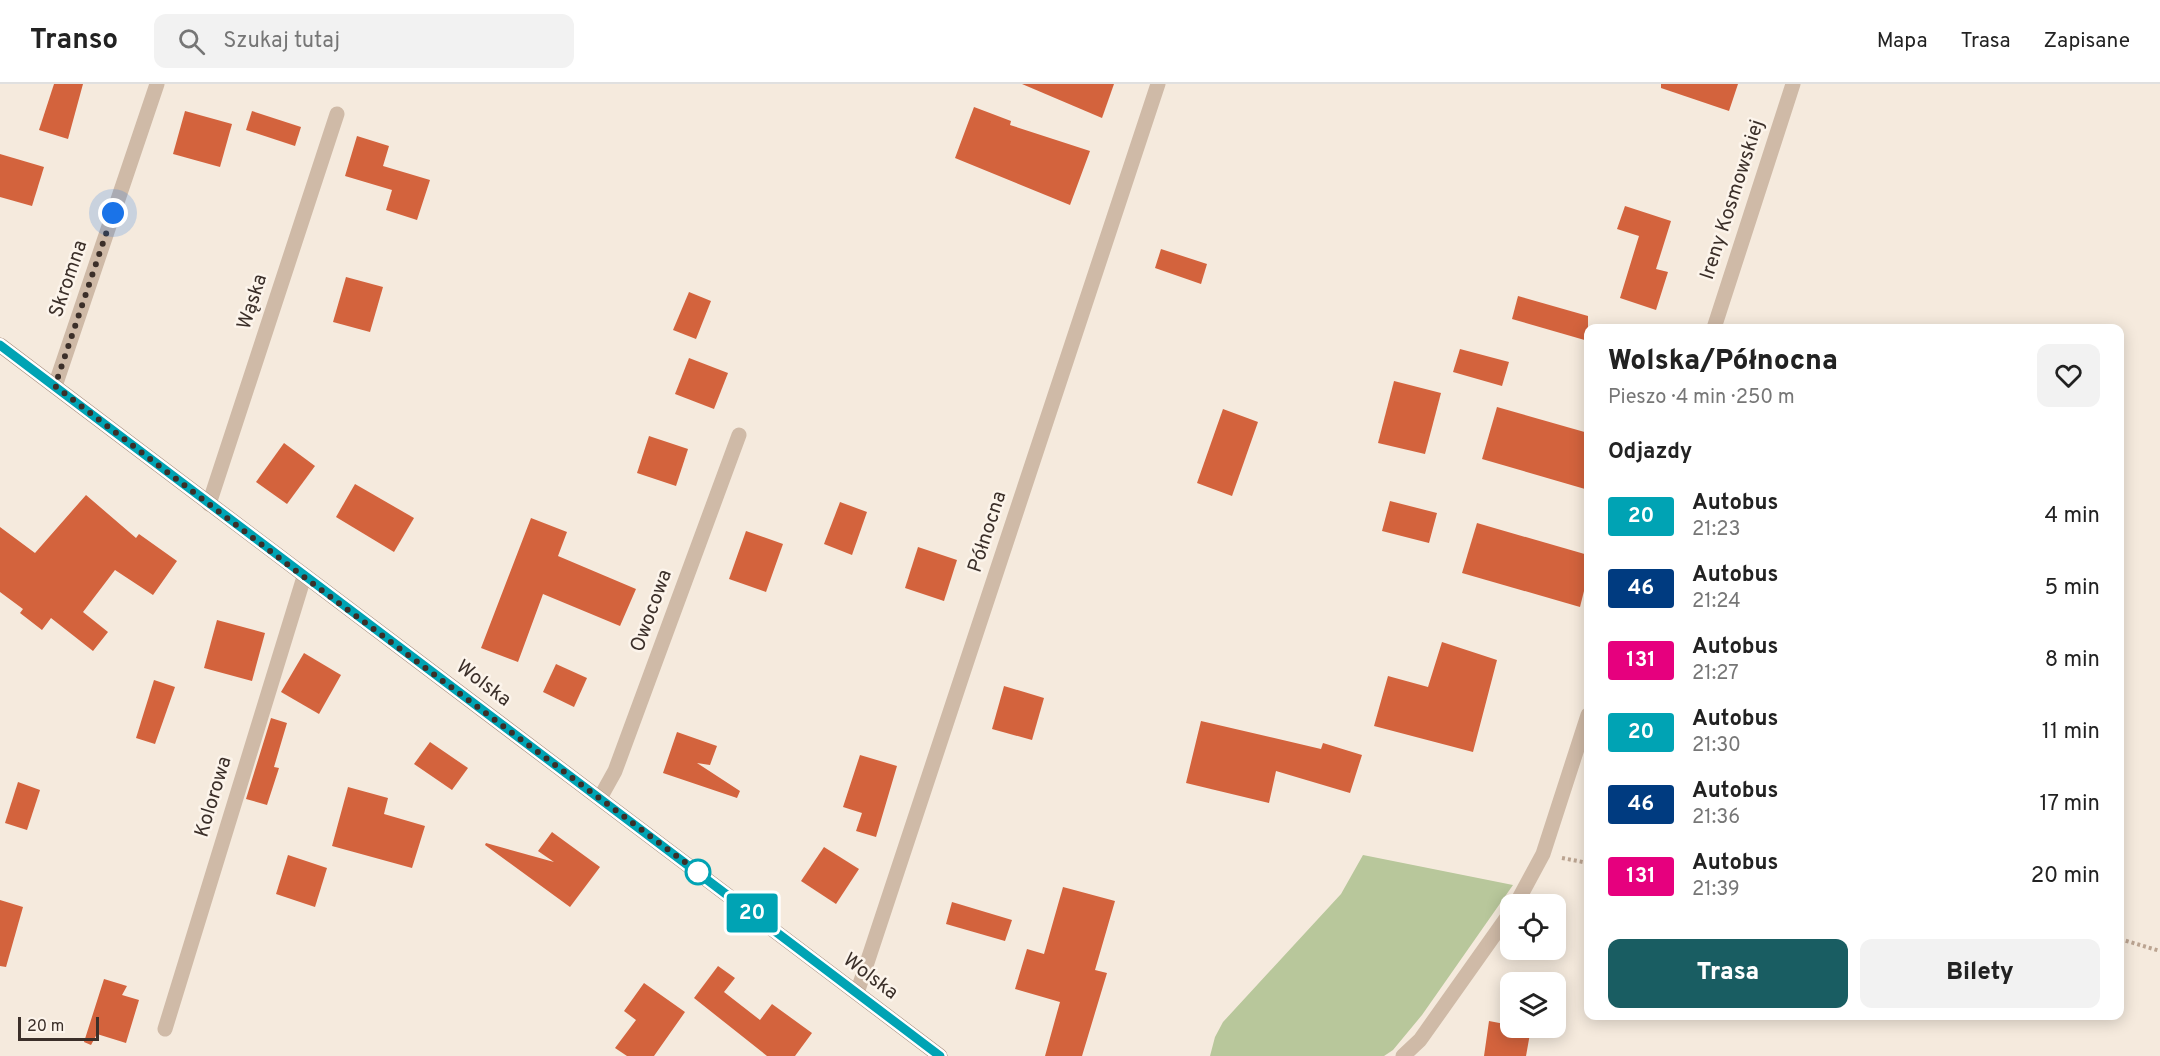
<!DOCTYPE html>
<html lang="pl">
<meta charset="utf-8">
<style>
:root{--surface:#fff;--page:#f2f2f2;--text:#222;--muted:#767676;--line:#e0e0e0;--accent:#195d62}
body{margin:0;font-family:Overpass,sans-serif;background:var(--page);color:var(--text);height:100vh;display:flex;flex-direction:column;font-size:22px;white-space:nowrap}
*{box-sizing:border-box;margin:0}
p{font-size:20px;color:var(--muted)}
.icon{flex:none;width:33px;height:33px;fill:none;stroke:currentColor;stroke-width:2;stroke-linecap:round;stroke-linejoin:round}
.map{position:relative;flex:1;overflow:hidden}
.side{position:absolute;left:1584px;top:240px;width:540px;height:696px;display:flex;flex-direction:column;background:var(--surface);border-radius:12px;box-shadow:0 3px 15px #0003}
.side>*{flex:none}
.badge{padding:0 12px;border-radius:4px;font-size:21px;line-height:39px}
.buttons{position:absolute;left:1500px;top:810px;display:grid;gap:12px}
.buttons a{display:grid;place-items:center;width:66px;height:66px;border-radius:12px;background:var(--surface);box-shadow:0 3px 15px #0003;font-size:30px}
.scale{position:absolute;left:18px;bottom:15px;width:81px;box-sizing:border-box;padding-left:6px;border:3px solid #3b2f29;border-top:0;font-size:16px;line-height:21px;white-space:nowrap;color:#3b2f29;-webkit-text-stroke:4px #fcf4eb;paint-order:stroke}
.you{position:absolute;width:30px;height:30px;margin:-15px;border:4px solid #fff;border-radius:50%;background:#1a73e8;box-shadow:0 0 0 9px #1a73e833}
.map>.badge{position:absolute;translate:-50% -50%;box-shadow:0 0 0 3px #fff}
h2{padding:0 24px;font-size:22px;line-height:54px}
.round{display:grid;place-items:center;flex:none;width:63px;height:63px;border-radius:12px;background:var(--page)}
.overview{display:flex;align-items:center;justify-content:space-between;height:102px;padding:0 24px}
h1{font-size:28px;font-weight:800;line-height:45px}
.button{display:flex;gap:12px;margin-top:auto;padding:12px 24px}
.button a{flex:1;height:69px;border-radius:12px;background:var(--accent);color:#fff;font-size:24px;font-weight:800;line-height:69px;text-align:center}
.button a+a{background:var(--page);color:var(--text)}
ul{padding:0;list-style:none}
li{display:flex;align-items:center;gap:18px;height:72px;padding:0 24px}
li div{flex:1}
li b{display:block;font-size:22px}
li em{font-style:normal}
li .badge{min-width:66px;font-weight:700;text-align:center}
header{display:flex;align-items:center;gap:36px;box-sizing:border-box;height:84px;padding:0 30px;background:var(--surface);border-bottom:2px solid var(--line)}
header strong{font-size:28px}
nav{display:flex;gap:33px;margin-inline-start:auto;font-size:21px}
.search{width:420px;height:54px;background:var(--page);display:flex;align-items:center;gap:15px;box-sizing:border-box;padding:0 21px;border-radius:12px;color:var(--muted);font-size:22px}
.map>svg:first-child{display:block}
</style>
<header>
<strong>Transo</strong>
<div class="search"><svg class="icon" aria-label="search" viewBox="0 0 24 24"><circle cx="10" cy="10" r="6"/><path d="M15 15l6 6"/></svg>Szukaj tutaj</div>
<nav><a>Mapa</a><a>Trasa</a><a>Zapisane</a></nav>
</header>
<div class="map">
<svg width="2160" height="972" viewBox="0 0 2160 972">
<rect width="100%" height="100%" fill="#f5eadd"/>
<path fill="#b8c79b" d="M1363,771L1513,801L1422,931L1393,966L1384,972H1210L1215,953L1223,938L1341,810Z"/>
<g fill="#d3633d">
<path d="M54,0H83L68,55L39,46Z"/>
<path d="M1022,0H1114L1102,34Z"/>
<path d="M1661,0H1738L1729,27L1661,4Z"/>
<path d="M974,23L1011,37L1010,41L1090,67L1070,121L955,74Z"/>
<path d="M185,27L232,40L220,83L173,70Z"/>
<path d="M252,27L301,43L295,62L246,46Z"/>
<path d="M357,52L389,62L383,82L430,96L417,136L386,126L392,106L345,92Z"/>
<path d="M0,70L44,83L32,122L0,113Z"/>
<path d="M1625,122L1671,137L1656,185L1668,188L1656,226L1620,214L1639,152L1617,145Z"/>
<path d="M1161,165L1207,180L1201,200L1155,184Z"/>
<path d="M346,193L383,203L370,248L333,238Z"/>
<path d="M689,208L711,217L696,255L673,246Z"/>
<path d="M1518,212L1588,232V257L1512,235Z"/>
<path d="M1460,265L1509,278L1502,302L1453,288Z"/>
<path d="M689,274L728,289L714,325L675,310Z"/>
<path d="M1394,297L1441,309L1425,370L1378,359Z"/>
<path d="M1497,323L1588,349V391L1585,405L1482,375Z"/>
<path d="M1223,325L1258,338L1232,412L1197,399Z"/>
<path d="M649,352L688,365L676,402L637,389Z"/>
<path d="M284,359L315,382L287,420L256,398Z"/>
<path d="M355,400L414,434L394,468L336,433Z"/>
<path d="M86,411L136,454L139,450L177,477L153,511L115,486L83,528L108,548L93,567L51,534L42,546L20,529L23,525L0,508V443L35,469Z"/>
<path d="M1390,417L1437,429L1429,459L1382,447Z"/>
<path d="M840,418L867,428L852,471L824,460Z"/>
<path d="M531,434L567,448L558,472L636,505L620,542L543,510L518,578L481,564Z"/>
<path d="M1477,439L1588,471V491L1580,523L1462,489Z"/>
<path d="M746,447L783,460L766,508L729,495Z"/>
<path d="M918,463L957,476L944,517L905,504Z"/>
<path d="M217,536L265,549L252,597L204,584Z"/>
<path d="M1442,558L1497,576L1473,668L1374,642L1388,592L1428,603Z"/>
<path d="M304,569L341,591L319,630L281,608Z"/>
<path d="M556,580L587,594L574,623L543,608Z"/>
<path d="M154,596L175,603L155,660L136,654Z"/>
<path d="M1004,602L1044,614L1032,656L992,645Z"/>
<path d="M271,634L287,639L274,683L279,684L267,721L246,715Z"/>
<path d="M1201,637L1321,665L1323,659L1362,671L1350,709L1276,687L1269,719L1186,699Z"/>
<path d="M677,648L717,662L710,681L697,679L740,707L737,714L663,689Z"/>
<path d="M430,658L468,684L452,706L414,680Z"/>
<path d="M860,671L897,682L876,753L856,747L862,729L843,723Z"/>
<path d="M18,698L40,706L27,746L5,739Z"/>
<path d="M348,703L388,714L384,730L425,742L412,784L332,762Z"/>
<path d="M552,748L600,783L570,823L485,761L486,759L554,778L538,767Z"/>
<path d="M824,763L859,785L836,820L801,797Z"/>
<path d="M288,771L327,784L315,823L276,810Z"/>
<path d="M1063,803L1115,817L1095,886L1107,889L1082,972H1045L1060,918L1015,905L1027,865L1044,870Z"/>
<path d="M0,816L23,823L6,883L0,882Z"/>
<path d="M952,818L1012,836L1005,857L946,840Z"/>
<path d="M718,882L735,894L724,908L760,936L772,920L812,949L795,972H767L694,914Z"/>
<path d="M104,895L127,902L122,911L139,916L126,959L97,950L91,961L84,958Z"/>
<path d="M644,899L685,928L654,972H627L615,964L636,936L624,927Z"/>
<path d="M1489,937L1510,941V944H1531L1526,972H1484Z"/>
</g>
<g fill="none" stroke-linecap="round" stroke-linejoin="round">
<g stroke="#bba491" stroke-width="4" stroke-dasharray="3 3" stroke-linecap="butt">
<path d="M1562,774L1588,779"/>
<path d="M2120,855L2160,867"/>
</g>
<g stroke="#cfbaa7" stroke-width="15">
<path d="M1714,244L1793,0"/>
<path d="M55,302L157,0"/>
<path d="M209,420L337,30"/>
<path d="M600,714L615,687L739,351"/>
<path d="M1516,820L1543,770L1588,631"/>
<path d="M857,909L1158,0"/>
<path d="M165,945L304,493"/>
<path d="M1403,972L1420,956L1510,829"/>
</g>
<path stroke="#a38878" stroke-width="15" d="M0,261L940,972"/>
</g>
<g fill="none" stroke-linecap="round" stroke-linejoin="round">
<defs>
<path id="line" d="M0,261L940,972"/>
</defs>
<use href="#line" stroke="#fff" stroke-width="14"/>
<use href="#line" stroke="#00a3b4" stroke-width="9"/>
<path stroke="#3b2f29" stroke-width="6" stroke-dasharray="0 10.8" d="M113,129L55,302L304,493L698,788"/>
</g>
<circle fill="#fff" stroke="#00a3b4" stroke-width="3" cx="698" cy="788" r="12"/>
<g text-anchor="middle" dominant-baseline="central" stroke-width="5" stroke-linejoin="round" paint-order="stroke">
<g font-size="20" fill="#3b2f29" stroke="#fcf4eb">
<text transform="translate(1733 116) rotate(-72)">Ireny Kosmowskiej</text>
<text transform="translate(69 195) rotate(-71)">Skromna</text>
<text transform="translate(253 218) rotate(-72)">Wąska</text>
<text transform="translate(988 448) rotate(-72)">Północna</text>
<text transform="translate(652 527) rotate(-70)">Owocowa</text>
<text transform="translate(483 600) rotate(37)">Wolska</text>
<text transform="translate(214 713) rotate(-73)">Kolorowa</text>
<text transform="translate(870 893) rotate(37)">Wolska</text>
</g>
</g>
</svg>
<div class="buttons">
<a><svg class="icon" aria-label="locate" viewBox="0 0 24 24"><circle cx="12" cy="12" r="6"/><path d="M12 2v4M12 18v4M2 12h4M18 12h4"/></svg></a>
<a><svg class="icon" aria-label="layers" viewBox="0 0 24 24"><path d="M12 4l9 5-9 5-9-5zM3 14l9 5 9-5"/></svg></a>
</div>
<div class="scale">20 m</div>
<div class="you" style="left:113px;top:129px"></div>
<b class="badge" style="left:752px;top:829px;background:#00a3b4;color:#fff">20</b>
<section class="side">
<div class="overview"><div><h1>Wolska/Północna</h1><p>Pieszo · 4 min · 250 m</p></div><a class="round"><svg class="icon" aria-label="heart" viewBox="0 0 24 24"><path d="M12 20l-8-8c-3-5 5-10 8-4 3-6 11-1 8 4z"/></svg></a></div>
<h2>Odjazdy</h2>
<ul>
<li><span class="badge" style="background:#00a3b4;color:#fff">20</span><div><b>Autobus</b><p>21:23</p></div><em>4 min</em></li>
<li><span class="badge" style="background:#003b80;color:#fff">46</span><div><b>Autobus</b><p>21:24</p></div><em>5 min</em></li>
<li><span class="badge" style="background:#e6007e;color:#fff">131</span><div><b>Autobus</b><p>21:27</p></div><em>8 min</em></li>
<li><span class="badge" style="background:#00a3b4;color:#fff">20</span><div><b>Autobus</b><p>21:30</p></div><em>11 min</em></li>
<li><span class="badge" style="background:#003b80;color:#fff">46</span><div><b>Autobus</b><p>21:36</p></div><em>17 min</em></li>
<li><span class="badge" style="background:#e6007e;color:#fff">131</span><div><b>Autobus</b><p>21:39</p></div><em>20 min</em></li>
</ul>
<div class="button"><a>Trasa</a><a>Bilety</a></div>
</section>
</div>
